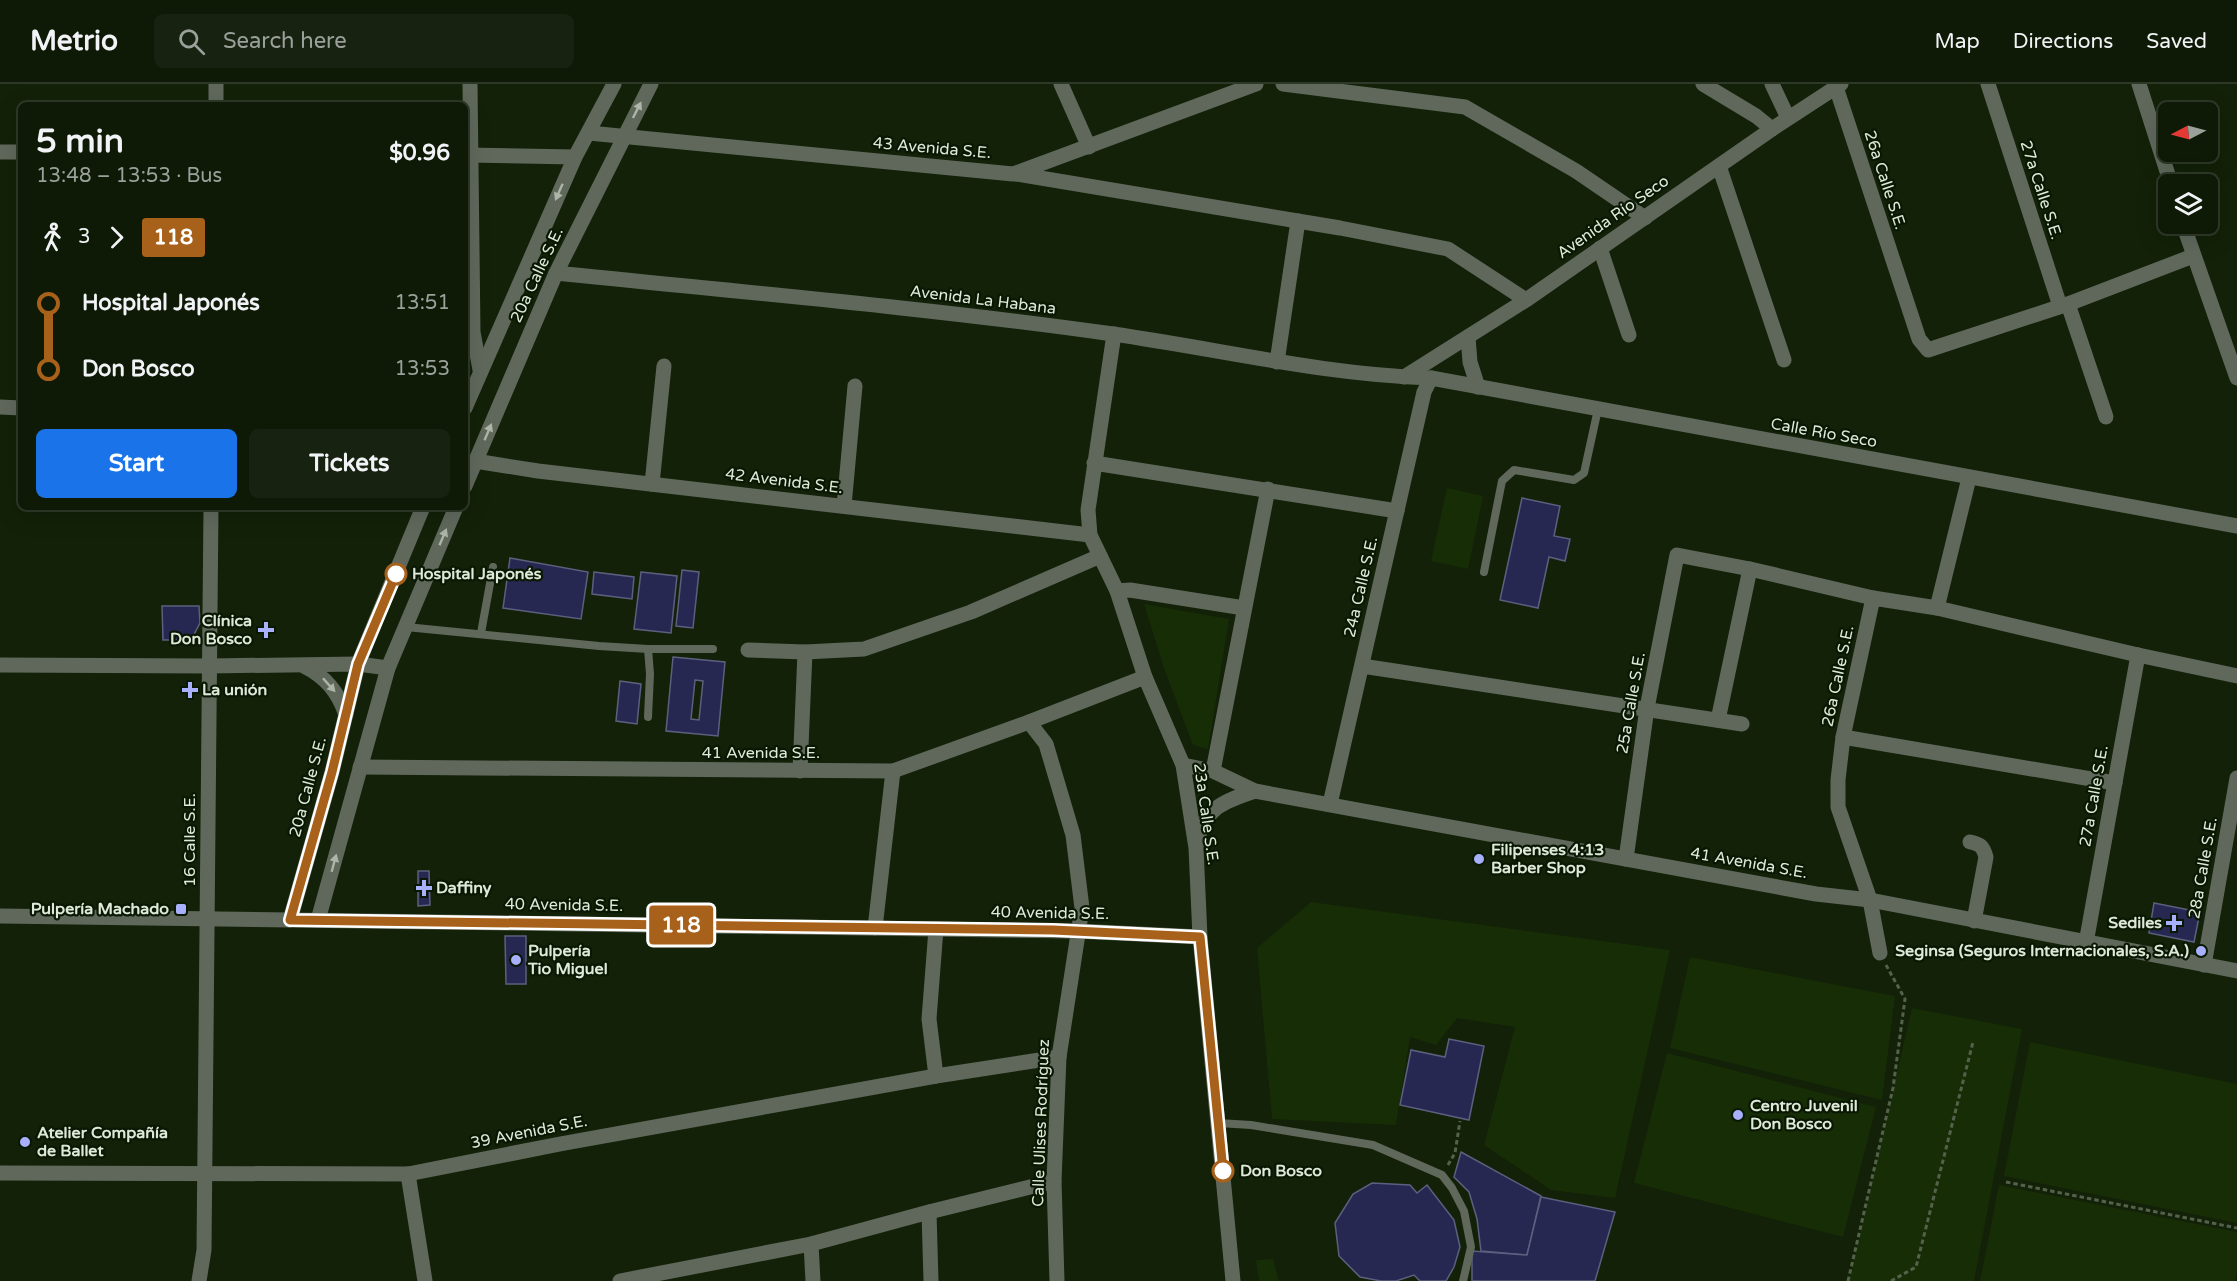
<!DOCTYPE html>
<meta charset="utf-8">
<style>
:root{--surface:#0e1906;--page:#172210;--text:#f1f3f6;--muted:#9ba09b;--line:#2e3828;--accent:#1a73e8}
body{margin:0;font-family:"Varela Round",sans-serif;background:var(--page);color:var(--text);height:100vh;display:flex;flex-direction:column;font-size:22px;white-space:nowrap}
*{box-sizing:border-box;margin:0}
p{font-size:20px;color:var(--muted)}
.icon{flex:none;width:33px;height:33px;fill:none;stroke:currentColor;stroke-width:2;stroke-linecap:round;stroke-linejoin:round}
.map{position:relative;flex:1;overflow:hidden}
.sheet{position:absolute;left:18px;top:18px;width:450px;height:408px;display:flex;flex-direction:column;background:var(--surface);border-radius:9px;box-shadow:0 6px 24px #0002,0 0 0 2px var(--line)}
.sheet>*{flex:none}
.badge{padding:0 12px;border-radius:4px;font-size:21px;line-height:39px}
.needle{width:39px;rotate:264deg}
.buttons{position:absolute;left:2158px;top:18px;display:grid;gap:12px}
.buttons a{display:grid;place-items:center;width:60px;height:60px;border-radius:9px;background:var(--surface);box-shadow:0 6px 24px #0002,0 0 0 2px var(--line);font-size:30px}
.map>.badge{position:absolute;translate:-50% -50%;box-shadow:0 0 0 3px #fff}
.legs{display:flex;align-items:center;gap:9px;height:66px;padding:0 18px;font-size:20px}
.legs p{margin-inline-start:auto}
.overview{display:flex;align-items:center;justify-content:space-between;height:102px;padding:0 18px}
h1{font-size:33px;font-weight:700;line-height:45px}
.cta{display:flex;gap:12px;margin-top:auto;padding:12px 18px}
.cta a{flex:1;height:69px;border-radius:9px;background:var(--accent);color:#fff;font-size:24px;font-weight:700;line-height:69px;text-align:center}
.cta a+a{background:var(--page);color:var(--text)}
ul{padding:0 18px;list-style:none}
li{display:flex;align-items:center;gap:21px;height:66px;font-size:22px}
li i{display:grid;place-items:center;width:9px;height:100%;margin:0 8px;background:currentColor}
li i::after{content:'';width:15px;height:15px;margin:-8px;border:4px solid;border-radius:50%;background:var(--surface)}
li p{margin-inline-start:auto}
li:first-child i{background:linear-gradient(#0000 50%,currentColor 0)}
li:last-child i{background:linear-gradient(currentColor 50%,#0000 0)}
header{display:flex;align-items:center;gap:36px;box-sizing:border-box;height:84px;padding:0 30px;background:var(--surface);border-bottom:2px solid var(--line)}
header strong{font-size:28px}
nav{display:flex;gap:33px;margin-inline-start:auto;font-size:21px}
.search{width:420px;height:54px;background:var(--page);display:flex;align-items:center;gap:15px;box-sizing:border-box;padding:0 21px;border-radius:9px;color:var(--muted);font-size:22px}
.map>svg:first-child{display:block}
</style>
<header>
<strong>Metrio</strong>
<div class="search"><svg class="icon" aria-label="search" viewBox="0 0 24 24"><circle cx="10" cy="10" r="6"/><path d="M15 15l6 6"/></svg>Search here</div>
<nav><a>Map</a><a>Directions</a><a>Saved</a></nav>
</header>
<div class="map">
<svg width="2237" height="1197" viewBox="0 0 2237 1197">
<rect width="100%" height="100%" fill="#122108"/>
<g fill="#172d06">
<path d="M1447,404L1483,412L1468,485L1431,477Z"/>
<path d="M1144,520L1229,535L1208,665L1193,661L1164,584Z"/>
<path d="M1311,818L1670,866L1615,1114L1551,1106L1484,1061L1515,943L1457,934L1436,961L1410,953L1396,1041L1272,1035L1257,864Z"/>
<path d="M1690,873L1895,912L1882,1016L1670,964Z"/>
<path d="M1912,924L2022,945L1974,1197H1849Z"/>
<path d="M2030,958L2237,1000V1139L2004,1092Z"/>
<path d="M1667,969L1876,1023L1843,1153L1634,1099Z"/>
<path d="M1999,1101L2237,1148V1186L2235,1197H1980Z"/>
<path d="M1273,1175L1279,1197H1259L1256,1176Z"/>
</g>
<g fill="#272852" stroke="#5c607e" stroke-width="1.5" fill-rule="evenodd">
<path d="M1522,414L1560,422L1554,452L1570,455L1565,477L1549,473L1538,524L1500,516Z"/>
<path d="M510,474L588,488L581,535L503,524Z"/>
<path d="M682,486L699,488L693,544L676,542Z"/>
<path d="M594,488L634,493L632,515L592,510Z"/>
<path d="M641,488L677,492L671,549L634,545Z"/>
<path d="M162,522H199L200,539L191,556H163Z"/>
<path d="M673,573L725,578L718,652L666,647ZM695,596L703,597L699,636L691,635Z"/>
<path d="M620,597L641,600L637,640L616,637Z"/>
<path d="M418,787H429L430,821L418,822Z"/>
<path d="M2154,819L2200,828L2194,858L2149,849Z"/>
<path d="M505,852H526V900H506Z"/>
<path d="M1449,955L1484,962L1469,1036L1400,1021L1411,966L1445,973Z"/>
<path d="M1461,1068L1541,1112L1527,1171L1481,1167L1477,1135L1469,1108L1454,1093Z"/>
<path d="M1372,1099L1410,1101L1417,1109L1427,1101L1454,1136L1460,1163L1454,1183L1446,1197H1420L1414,1191L1396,1197H1381L1360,1193L1339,1172L1335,1139L1353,1110Z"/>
<path d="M1541,1113L1615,1128L1595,1197H1472V1167L1527,1171Z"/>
</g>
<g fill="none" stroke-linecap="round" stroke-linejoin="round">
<g stroke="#54624c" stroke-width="3" stroke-dasharray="4.5 3" stroke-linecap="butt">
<path d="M1448,1081L1455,1069L1460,1037"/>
<path d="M2006,1098L2237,1144"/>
<path d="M1848,1197L1893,1004L1905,915L1886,881"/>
<path d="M1891,1197L1916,1183L1973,958"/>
</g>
<g stroke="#60685c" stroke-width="8">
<path d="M1484,488L1502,397L1514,386L1574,396L1584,389L1598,325"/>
<path d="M406,543L599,562L648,565H713"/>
<path d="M481,549L493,483"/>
<path d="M648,633L650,590L648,565"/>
<path d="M1218,1039L1251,1041L1373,1061L1442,1091L1452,1104L1464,1127L1471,1163L1463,1197"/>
</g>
<g stroke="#60685c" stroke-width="15">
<path d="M470,0L473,248L480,286"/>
<path d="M1061,0L1089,63"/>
<path d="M1283,0L1465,23L1576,87L1645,134"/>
<path d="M1703,0L1756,32L1772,45"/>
<path d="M1772,0L1788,34"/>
<path d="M1988,0L2060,222"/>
<path d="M2139,0L2171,100"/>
<path d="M1836,3L1919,255L1928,266L2068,220L2193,172"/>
<path d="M216,21V0"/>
<path d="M589,49L1013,90L1256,0"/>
<path d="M0,68H21"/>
<path d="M465,71L575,73"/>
<path d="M1719,82L1784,276"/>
<path d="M1016,90L1340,144L1448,165L1526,216"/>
<path d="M2183,140L2237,294"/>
<path d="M1600,164L1629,251"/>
<path d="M556,189C741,208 928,224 1113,250C1219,265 1324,291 1431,294L2237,442"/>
<path d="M2068,220L2106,333"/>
<path d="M1114,250L1088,426L1090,451L1117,507L1145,593L1183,681L1196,764L1200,853L1233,1197"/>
<path d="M1468,253L1470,278L1478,303"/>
<path d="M1277,278L1298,137"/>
<path d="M1404,293L1526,216L1772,45L1841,0"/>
<path d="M0,323L21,324"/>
<path d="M475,377L538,387L1090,451"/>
<path d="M1094,379L1397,427"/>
<path d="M652,400L664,282"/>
<path d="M844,422L855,302"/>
<path d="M1117,507L1130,506L1244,524"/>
<path d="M1937,524L2138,571L2237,592"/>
<path d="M748,566L805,568L864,565L971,528L1100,472"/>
<path d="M1362,582L1742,640"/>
<path d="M1718,636L1750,485"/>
<path d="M1029,638L1046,660L1073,751L1082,824L1059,973L1054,1097L1057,1197"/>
<path d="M1843,653L2115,699"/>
<path d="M1183,681L1213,687L1255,707L1816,810L1870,816L2237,887"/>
<path d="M360,683L893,687L1029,638L1145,593"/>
<path d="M800,687L805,568"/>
<path d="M1213,687L1268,405"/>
<path d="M1330,720L1424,308L1431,294"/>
<path d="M1970,758C1980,760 1983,762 1986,773L1974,837"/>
<path d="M1197,759C1204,724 1224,717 1255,707"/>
<path d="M1626,775L1647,624L1677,471L1750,485L1873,514"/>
<path d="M0,832L1077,847L1200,853"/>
<path d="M875,844L893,687"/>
<path d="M2086,859L2138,571"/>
<path d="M1880,869L1870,816L1838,723V696L1843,653L1873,514L1937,524L1969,394"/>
<path d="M2204,881L2237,694"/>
<path d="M936,992L929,935L936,845"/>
<path d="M0,1089L408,1090L560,1060L936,992L1059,973"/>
<path d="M408,1090L425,1197"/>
<path d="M929,1128L931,1197"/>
<path d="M811,1160L813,1197"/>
<path d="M199,1197L204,1166L211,423"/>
<path d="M620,1197L811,1160L929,1128L1054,1097"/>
</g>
<g stroke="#60685c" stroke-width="15">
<path d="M465,324L575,73L614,0"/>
<path d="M465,402L556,189L651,0"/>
<path d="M0,581L209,582L358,580L388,584"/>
<path d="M304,582C326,593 338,608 346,631"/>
<path d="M290,836L332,688L358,580L423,423"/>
<path d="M318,836L388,584L456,423"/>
</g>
</g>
<defs><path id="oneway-solid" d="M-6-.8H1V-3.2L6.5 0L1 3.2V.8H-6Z" transform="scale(1.5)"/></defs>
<g fill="#acb5a7">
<use href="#oneway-solid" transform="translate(637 26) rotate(-63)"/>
<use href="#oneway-solid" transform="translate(559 108) rotate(114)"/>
<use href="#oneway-solid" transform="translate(488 348) rotate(-67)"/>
<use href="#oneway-solid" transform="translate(443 453) rotate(-67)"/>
<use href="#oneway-solid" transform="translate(329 601) rotate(48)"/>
<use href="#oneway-solid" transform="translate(334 779) rotate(-75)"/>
</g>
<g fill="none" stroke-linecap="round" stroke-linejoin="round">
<defs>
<path id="line-1" d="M396,490L358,580L332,688L290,836L1053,846L1200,853L1223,1087"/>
</defs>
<use href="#line-1" stroke="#fff" stroke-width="14"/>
<use href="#line-1" stroke="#a8611a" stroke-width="9"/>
</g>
<g fill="#fff" stroke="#a8611a" stroke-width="3">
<circle cx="396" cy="490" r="10"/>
<circle cx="1223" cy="1087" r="10"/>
</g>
<g fill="#a8b0fc" stroke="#091802" stroke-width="2">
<path d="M263 537h6v6h6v6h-6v6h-6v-6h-6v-6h6z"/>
<path d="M187 597h6v6h6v6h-6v6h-6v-6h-6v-6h6z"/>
<circle cx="1479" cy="775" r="6"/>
<path d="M421 795h6v6h6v6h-6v6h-6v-6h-6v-6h6z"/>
<rect x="175" y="819" width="12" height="12" rx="3"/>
<path d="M2171 830h6v6h6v6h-6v6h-6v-6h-6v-6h6z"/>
<circle cx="2201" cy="867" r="6"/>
<circle cx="516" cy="876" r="6"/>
<circle cx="1738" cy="1031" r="6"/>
<circle cx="25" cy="1058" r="6"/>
</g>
<g text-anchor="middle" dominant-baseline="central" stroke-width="4.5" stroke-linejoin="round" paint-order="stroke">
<g font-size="16" fill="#dfe9d9" stroke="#091802">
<text transform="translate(932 64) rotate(5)">43 Avenida S.E.</text>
<text transform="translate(1885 96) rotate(72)">26a Calle S.E.</text>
<text transform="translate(2041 106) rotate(72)">27a Calle S.E.</text>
<text transform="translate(1613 133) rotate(-35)">Avenida Río Seco</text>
<text transform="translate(537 191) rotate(-65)">20a Calle S.E.</text>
<text transform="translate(983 216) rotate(7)">Avenida La Habana</text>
<text transform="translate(1824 349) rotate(10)">Calle Río Seco</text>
<text transform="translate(784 397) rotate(7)">42 Avenida S.E.</text>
<text transform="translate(1361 503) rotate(-77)">24a Calle S.E.</text>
<text transform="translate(1838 592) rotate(-78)">26a Calle S.E.</text>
<text transform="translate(1631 619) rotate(-80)">25a Calle S.E.</text>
<text x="761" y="669">41 Avenida S.E.</text>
<text transform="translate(308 703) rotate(-75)">20a Calle S.E.</text>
<text transform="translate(2094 712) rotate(-80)">27a Calle S.E.</text>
<text transform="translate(1206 730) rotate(82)">23a Calle S.E.</text>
<text transform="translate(190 756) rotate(-90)">16 Calle S.E.</text>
<text transform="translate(1749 779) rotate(10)">41 Avenida S.E.</text>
<text transform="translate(2203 784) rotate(-80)">28a Calle S.E.</text>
<text transform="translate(564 821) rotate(1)">40 Avenida S.E.</text>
<text transform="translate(1050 829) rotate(1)">40 Avenida S.E.</text>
<text transform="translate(1041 1039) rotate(-88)">Calle Ulises Rodríguez</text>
<text transform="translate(529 1048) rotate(-11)">39 Avenida S.E.</text>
</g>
<g font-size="16" font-weight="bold" fill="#dfe9d9" stroke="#091802" text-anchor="start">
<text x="412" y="490">Hospital Japonés</text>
<text x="1240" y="1087">Don Bosco</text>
</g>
<g font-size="16" font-weight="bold" fill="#dfe9d9" stroke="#091802" text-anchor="start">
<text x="252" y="537" text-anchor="end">Clínica<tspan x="252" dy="18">Don Bosco</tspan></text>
<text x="202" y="606">La unión</text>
<text x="1491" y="766">Filipenses 4:13<tspan x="1491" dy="18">Barber Shop</tspan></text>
<text x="436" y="804">Daffiny</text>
<text x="169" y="825" text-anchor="end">Pulpería Machado</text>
<text x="2162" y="839" text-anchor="end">Sediles</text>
<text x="528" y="867">Pulpería<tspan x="528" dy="18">Tio Miguel</tspan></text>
<text x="2189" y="867" text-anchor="end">Seginsa (Seguros Internacionales, S.A.)</text>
<text x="1750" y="1022">Centro Juvenil<tspan x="1750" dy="18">Don Bosco</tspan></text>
<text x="37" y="1049">Atelier Compañía<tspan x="37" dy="18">de Ballet</tspan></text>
</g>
</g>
</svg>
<div class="buttons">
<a><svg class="needle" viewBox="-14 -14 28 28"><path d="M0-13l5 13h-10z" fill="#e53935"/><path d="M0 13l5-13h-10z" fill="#9ba09b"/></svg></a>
<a><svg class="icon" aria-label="layers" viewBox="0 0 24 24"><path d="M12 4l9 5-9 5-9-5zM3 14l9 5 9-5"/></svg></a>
</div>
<b class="badge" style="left:681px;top:841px;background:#a8611a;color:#fff">118</b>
<section class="sheet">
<div class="overview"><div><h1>5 min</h1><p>13:48 – 13:53 · Bus</p></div><b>$0.96</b></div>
<div class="legs"><svg class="icon" aria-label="walk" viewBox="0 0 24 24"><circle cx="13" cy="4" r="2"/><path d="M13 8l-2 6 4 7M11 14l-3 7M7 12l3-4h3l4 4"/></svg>3<svg class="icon" aria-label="forward" viewBox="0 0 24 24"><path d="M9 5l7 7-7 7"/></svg><b class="badge" style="background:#a8611a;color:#fff">118</b></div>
<ul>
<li><i style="color:#a8611a"></i><b>Hospital Japonés</b><p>13:51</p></li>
<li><i style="color:#a8611a"></i><b>Don Bosco</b><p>13:53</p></li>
</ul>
<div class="cta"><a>Start</a><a>Tickets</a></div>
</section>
</div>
